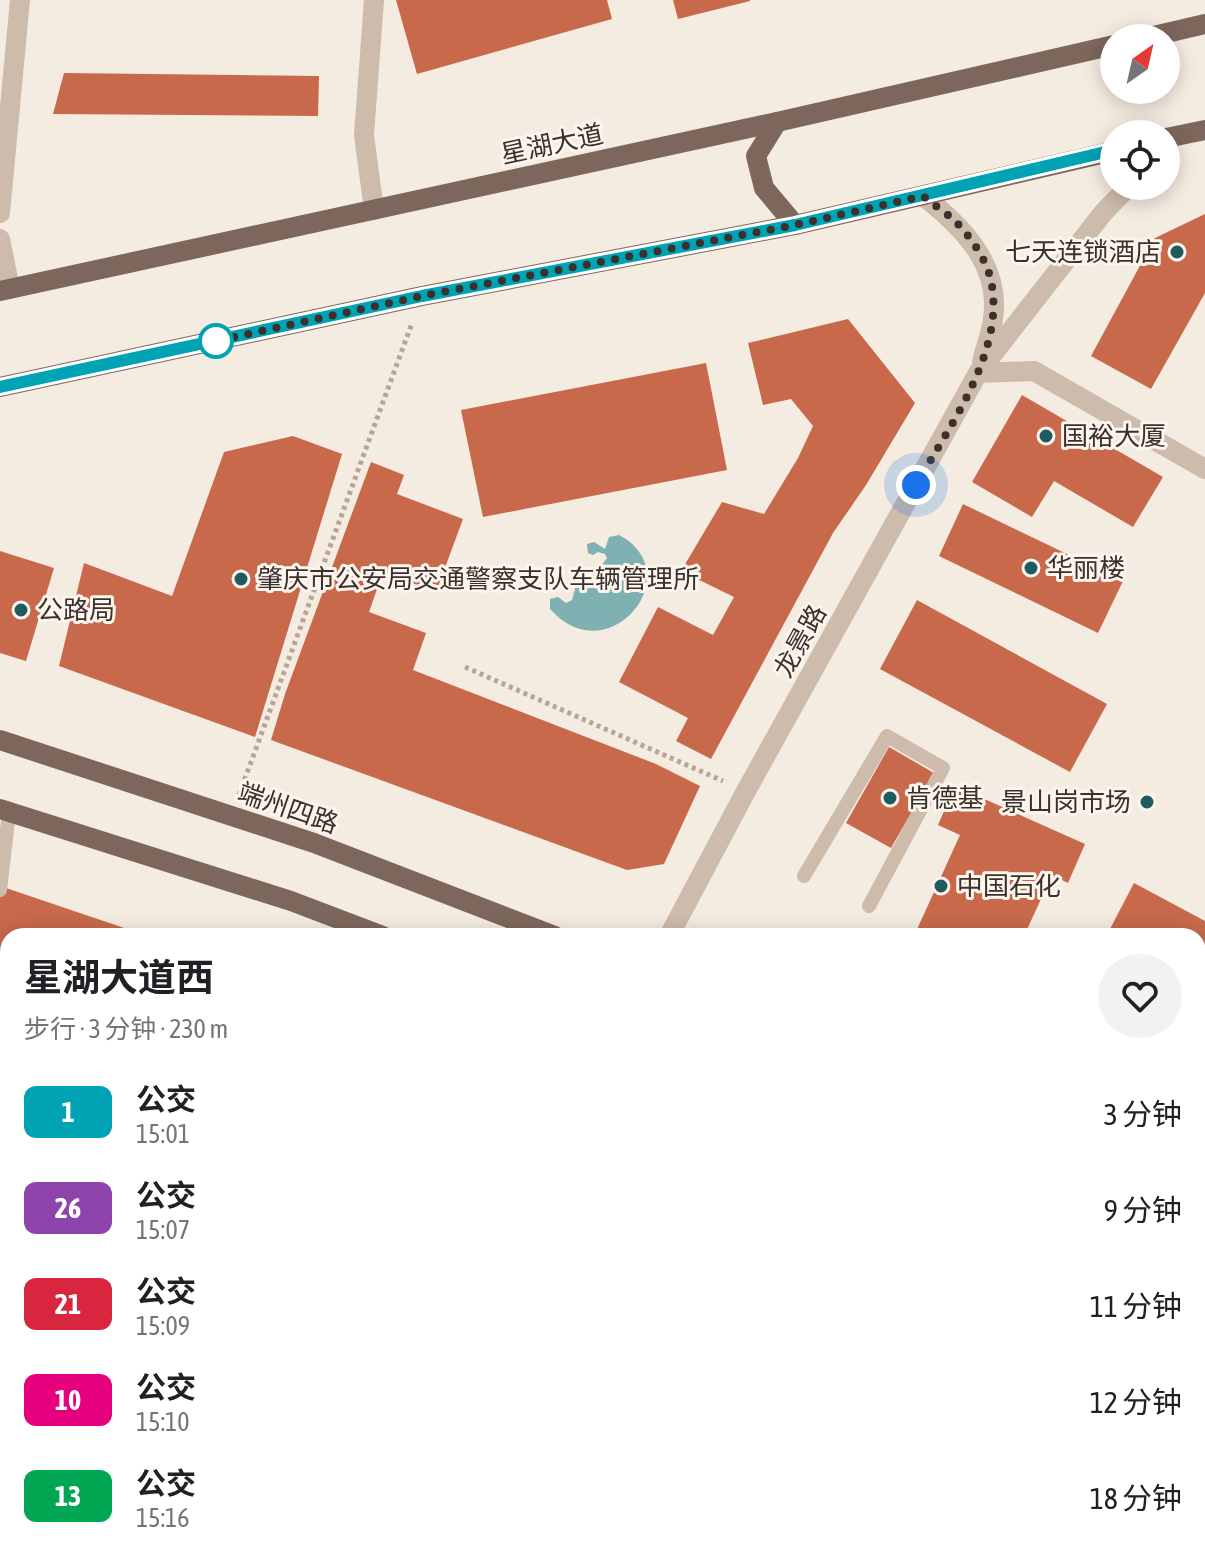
<!DOCTYPE html>
<html lang="zh">
<meta charset="utf-8">
<style>
:root{--surface:#fff;--page:#f2f2f2;--text:#202124;--muted:#757577}
body{margin:0;font-family:"Asap Condensed","Noto Sans SC",sans-serif;background:var(--page);color:var(--text);height:100vh;display:flex;flex-direction:column;font-size:30px;white-space:nowrap}
*{box-sizing:border-box;margin:0}
p{font-size:26px;color:var(--muted)}
.icon{flex:none;width:44px;height:44px;fill:none;stroke:currentColor;stroke-width:2;stroke-linecap:round;stroke-linejoin:round}
.map{position:relative;flex:1;overflow:hidden}
.panel{position:absolute;left:0px;top:928px;width:1206px;height:632px;display:flex;flex-direction:column;background:var(--surface);border-radius:24px 24px 0 0;box-shadow:0 4px 20px #0003}
.panel>*{flex:none}
.badge{padding:0 16px;border-radius:12px;font-size:28px;line-height:52px}
.needle{width:52px;rotate:34deg}
.buttons{position:absolute;left:1100px;top:24px;display:grid;gap:16px}
.buttons a{display:grid;place-items:center;width:80px;height:80px;border-radius:50%;background:var(--surface);box-shadow:0 4px 20px #0003;font-size:40px}
.you{position:absolute;width:40px;height:40px;margin:-20px;border:6px solid #fff;border-radius:50%;background:#1a73e8;box-shadow:0 0 0 12px #1a73e833}
.map>.badge{position:absolute;translate:-50% -50%;box-shadow:0 0 0 4px #fff}
.round{display:grid;place-items:center;flex:none;width:84px;height:84px;border-radius:42px;background:var(--page)}
.summary{display:flex;align-items:center;justify-content:space-between;height:136px;padding:0 24px}
h1{font-size:38px;font-weight:700;line-height:60px}
ul{padding:0;list-style:none}
li{display:flex;align-items:center;gap:24px;height:96px;padding:0 24px}
li div{flex:1}
li b{display:block;font-size:30px}
li em{font-style:normal}
li .badge{min-width:88px;font-weight:700;text-align:center}
.map>svg:first-child{display:block}
</style>
<div class="map">
<svg width="1205" height="1560" viewBox="0 0 1205 1560">
<rect width="100%" height="100%" fill="#f4ebe1"/>
<path fill="#7fb0b2" d="M619,535C691,573 609,675 550,609V599L558,597L566,603L572,600L575,589L573,581L579,573L598,570L607,558L605,554L598,552L593,555L588,553L587,544L594,542L605,549L609,537Z"/>
<g fill="#c8694b">
<path d="M396,0H607L612,19L417,74Z"/>
<path d="M673,0H750V1L678,19Z"/>
<path d="M64,73L319,76L318,116L53,114Z"/>
<path d="M1205,214V293L1151,389L1091,356L1155,238Z"/>
<path d="M848,319L915,403L866,485L833,533L711,759L676,741L688,718L619,682L658,607L713,635L734,597L681,571L722,502L764,514L798,458L813,426L791,399L763,405L748,343Z"/>
<path d="M706,363L727,470L483,517L461,410Z"/>
<path d="M1022,395L1163,477L1133,527L1054,481L1032,517L972,482Z"/>
<path d="M293,436L342,454L255,737L59,666L84,563L172,596L224,452Z"/>
<path d="M371,462L404,475L397,494L463,519L436,592L383,572L369,612L426,633L413,670L656,764L700,786L664,864L627,870L271,740L285,694Z"/>
<path d="M963,504L1123,581L1098,633L939,556Z"/>
<path d="M0,551L54,568L26,661L0,653Z"/>
<path d="M917,600L1107,704L1070,772L880,669Z"/>
<path d="M889,747L934,773L891,848L846,823Z"/>
<path d="M955,786L1085,844L1068,883L1052,875L1024,936H914L960,835L938,825Z"/>
<path d="M1134,883L1205,921V979L1198,975V936H1124L1110,929Z"/>
<path d="M0,886L145,935L144,936H8V972L0,966L4,957L0,956Z"/>
<path d="M1198,1076L1205,1080V1161L1198,1157Z"/>
<path d="M8,1093V1153L0,1147V1105Z"/>
<path d="M0,1206L8,1211V1332L0,1344Z"/>
<path d="M1198,1425L1205,1429V1514L1198,1510Z"/>
<path d="M189,1552H250L262,1560H201Z"/>
<path d="M292,1552H342L337,1560H287Z"/>
<path d="M354,1552H382L394,1560H349Z"/>
</g>
<g fill="none" stroke-linecap="round" stroke-linejoin="round">
<g stroke="#b9a596" stroke-width="5" stroke-dasharray="4 4" stroke-linecap="butt">
<path d="M465,667L723,781"/>
<path d="M239,795L412,323"/>
</g>
<g stroke="#cdbbac" stroke-width="14">
<path d="M804,876L887,736L943,768L869,906"/>
<path d="M0,890L9,812"/>
<path d="M0,1169L8,1175"/>
<path d="M668,1552L679,1560"/>
</g>
<g stroke="#cdbbac" stroke-width="20">
<path d="M374,0L364,135L374,210"/>
<path d="M923,196C962,226 1001,265 993,319C991,334 985,348 982,362"/>
<path d="M0,213L20,0"/>
<path d="M0,239L10,289"/>
<path d="M978,373L1034,371L1205,469"/>
<path d="M669,936L746,791L978,373L1103,213L1129,186"/>
<path d="M510,1560L516,1552"/>
</g>
<g stroke="#7d675c" stroke-width="20">
<path d="M1145,38L1205,24"/>
<path d="M777,122L756,156L764,188L795,225"/>
<path d="M1166,138L1205,130"/>
<path d="M0,291L777,122L1114,45"/>
<path d="M0,387L422,296L795,225L1114,151"/>
<path d="M0,740L314,843L555,936"/>
<path d="M0,809L291,901L383,936"/>
<path d="M1198,1235L1205,1239"/>
<path d="M1198,1305L1205,1308"/>
</g>
</g>
<g fill="none" stroke-linecap="round" stroke-linejoin="round">
<defs>
<path id="line" d="M0,387L422,296L795,225L1114,150"/>
</defs>
<use href="#line" stroke="#fff" stroke-width="18"/>
<use href="#line" stroke="#00a3b4" stroke-width="12"/>
<path stroke="#3b302b" stroke-width="8" stroke-dasharray="0 14.4" d="M216,341L211,342L422,296L795,225L923,196C934,205 947,213 957,223C971,238 987,260 991,281C1006,350 949,427 916,485"/>
</g>
<g fill="#1f5a5e" stroke="#fbf5ee" stroke-width="3">
<circle cx="1177" cy="252" r="8"/>
<circle cx="1046" cy="436" r="8"/>
<circle cx="1031" cy="568" r="8"/>
<circle cx="241" cy="579" r="8"/>
<circle cx="21" cy="610" r="8"/>
<circle cx="890" cy="798" r="8"/>
<circle cx="1147" cy="802" r="8"/>
<circle cx="941" cy="886" r="8"/>
</g>
<circle fill="#fff" stroke="#00a3b4" stroke-width="4" cx="216" cy="341" r="16"/>
<g text-anchor="middle" dominant-baseline="central" stroke-width="6" stroke-linejoin="round" paint-order="stroke">
<g font-size="26" fill="#3b302b" stroke="#fbf5ee">
<text transform="translate(552 144) rotate(-12)">星湖大道</text>
<text transform="translate(800 641) rotate(-61)">龙景路</text>
<text transform="translate(288 808) rotate(19)">端州四路</text>
</g>
<g font-size="26" fill="#3b302b" stroke="#fbf5ee" text-anchor="start">
<text x="1161" y="252" text-anchor="end">七天连锁酒店</text>
<text x="1062" y="436">国裕大厦</text>
<text x="1047" y="568">华丽楼</text>
<text x="257" y="579">肇庆市公安局交通警察支队车辆管理所</text>
<text x="37" y="610">公路局</text>
<text x="906" y="798">肯德基</text>
<text x="1131" y="802" text-anchor="end">景山岗市场</text>
<text x="957" y="886">中国石化</text>
</g>
</g>
</svg>
<div class="buttons">
<a><svg class="needle" viewBox="-14 -14 28 28"><path d="M0-13l5 13h-10z" fill="#e53935"/><path d="M0 13l5-13h-10z" fill="#757577"/></svg></a>
<a><svg class="icon" aria-label="locate" viewBox="0 0 24 24"><circle cx="12" cy="12" r="6"/><path d="M12 2v4M12 18v4M2 12h4M18 12h4"/></svg></a>
</div>
<div class="you" style="left:916px;top:485px"></div>
<section class="panel">
<div class="summary"><div><h1>星湖大道西</h1><p>步行 · 3 分钟 · 230 m</p></div><a class="round"><svg class="icon" aria-label="heart" viewBox="0 0 24 24"><path d="M12 20l-8-8c-3-5 5-10 8-4 3-6 11-1 8 4z"/></svg></a></div>
<ul>
<li><span class="badge" style="background:#00a3b4;color:#fff">1</span><div><b>公交</b><p>15:01</p></div><em>3 分钟</em></li>
<li><span class="badge" style="background:#8e44ad;color:#fff">26</span><div><b>公交</b><p>15:07</p></div><em>9 分钟</em></li>
<li><span class="badge" style="background:#d7263d;color:#fff">21</span><div><b>公交</b><p>15:09</p></div><em>11 分钟</em></li>
<li><span class="badge" style="background:#e6007e;color:#fff">10</span><div><b>公交</b><p>15:10</p></div><em>12 分钟</em></li>
<li><span class="badge" style="background:#00a651;color:#fff">13</span><div><b>公交</b><p>15:16</p></div><em>18 分钟</em></li>
</ul>
</section>
</div>
